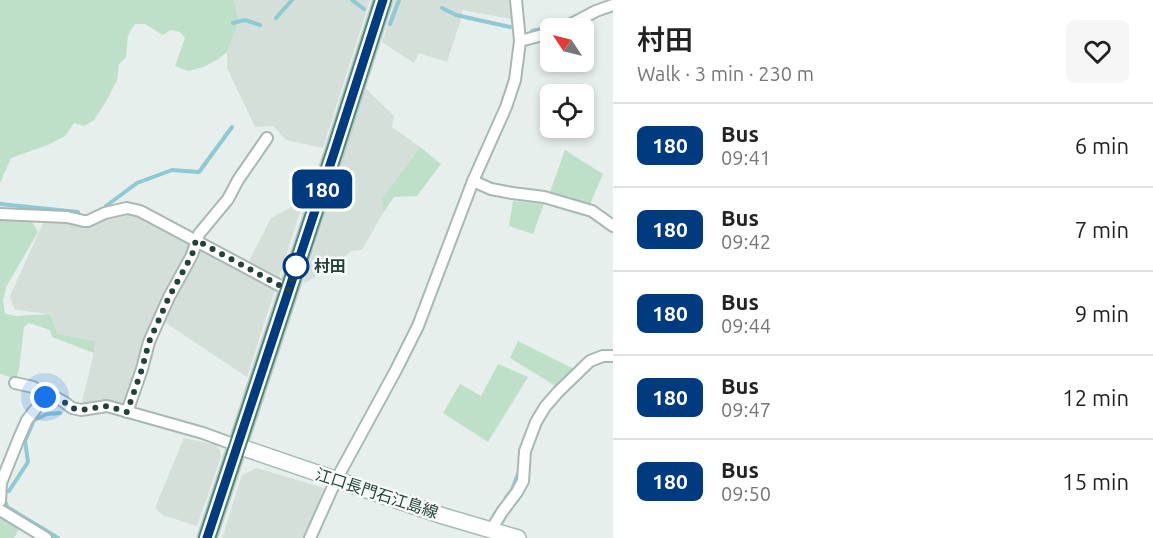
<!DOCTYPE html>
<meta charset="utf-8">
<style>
:root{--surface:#fff;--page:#f6f6f6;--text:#222;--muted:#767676;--line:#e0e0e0}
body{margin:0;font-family:Ubuntu,"Noto Sans JP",sans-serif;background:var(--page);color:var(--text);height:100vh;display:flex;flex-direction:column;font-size:22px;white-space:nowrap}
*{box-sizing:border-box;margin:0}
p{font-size:20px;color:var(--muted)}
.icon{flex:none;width:33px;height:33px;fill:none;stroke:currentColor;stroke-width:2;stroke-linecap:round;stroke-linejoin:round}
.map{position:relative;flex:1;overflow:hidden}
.sheet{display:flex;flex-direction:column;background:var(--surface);width:540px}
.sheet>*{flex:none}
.badge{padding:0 12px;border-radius:9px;font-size:21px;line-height:39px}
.needle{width:39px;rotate:305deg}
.buttons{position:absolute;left:540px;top:18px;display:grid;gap:12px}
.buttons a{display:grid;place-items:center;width:54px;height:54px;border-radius:9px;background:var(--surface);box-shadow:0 3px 9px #0003;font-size:30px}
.you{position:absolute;width:30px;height:30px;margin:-15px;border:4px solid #fff;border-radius:50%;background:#1a73e8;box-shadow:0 0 0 9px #1a73e833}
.map>.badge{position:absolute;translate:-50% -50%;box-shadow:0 0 0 3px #fff}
.round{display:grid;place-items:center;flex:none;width:63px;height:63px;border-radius:9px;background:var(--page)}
.summary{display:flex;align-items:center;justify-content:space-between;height:102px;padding:0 24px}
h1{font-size:28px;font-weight:600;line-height:45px}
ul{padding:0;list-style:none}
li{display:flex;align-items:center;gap:18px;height:84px;padding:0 24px;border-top:2px solid var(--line)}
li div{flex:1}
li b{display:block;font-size:22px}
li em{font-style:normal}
li .badge{min-width:66px;font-weight:700;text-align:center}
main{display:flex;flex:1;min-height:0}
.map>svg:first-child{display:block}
</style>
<main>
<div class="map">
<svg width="613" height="538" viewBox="0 0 613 538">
<rect width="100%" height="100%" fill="#e6efeb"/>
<g fill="#d4dfda">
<path d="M234,0H370L323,148L286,140L273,126L255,127L227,68V52L239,22Z"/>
<path d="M395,0H509L511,19L462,10L461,19L447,62L419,53L414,63L382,42Z"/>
<path d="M365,88L394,116L392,127L420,147L382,199L383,213L362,250L351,251L336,265L303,284Z"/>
<path d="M304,200L247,377L163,321L205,239L249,261L271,218Z"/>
<path d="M132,213L190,243L188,256L126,404L81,406L94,353L95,341L58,334L50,314L15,310L10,296L44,221L69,222L89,228L109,215Z"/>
<path d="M184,438L216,445L220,450L221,457L197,526L163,515L155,508Z"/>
<path d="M257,468L327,489L305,538H222L242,475Z"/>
</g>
<g fill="#bfe0c8">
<path d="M0,0H234L239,22L227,52L218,59L204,67L188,71L175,66L185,38L180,32L171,30L163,35L145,24H135L128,35L126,57L119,64L117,80L108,98L94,120L84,126L74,123L65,136L48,145L11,158L0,183Z"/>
<path d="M420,147L441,164L417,196L394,197L383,213L382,199Z"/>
<path d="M565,150L603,174L590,204L550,192Z"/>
<path d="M513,201L544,204L533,234L509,226Z"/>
<path d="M21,219L33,223L38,232L6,287L3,301L5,314L16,316L50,314L58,334L95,341L94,353L52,337L50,330L29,323L24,327L19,370L16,379L0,374V220Z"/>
<path d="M518,341L574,369L557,387L510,358Z"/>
<path d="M498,364L528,377L488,442L443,413L460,384L481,396Z"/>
<path d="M0,518L19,529L14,538H0Z"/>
</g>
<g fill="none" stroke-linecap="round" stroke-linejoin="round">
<g stroke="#8ec9d4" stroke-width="4">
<path d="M352,0L364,9"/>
<path d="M442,8L456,15L510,27"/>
<path d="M276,18L292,0"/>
<path d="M233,23L245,20L260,25"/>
<path d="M390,24L399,0"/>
<path d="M532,31L556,26L571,19"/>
<path d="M0,204L78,212"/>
<path d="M106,206L137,183L172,170L199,172L232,127"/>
<path d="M9,491L28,462L25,441L34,420L47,414L60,413"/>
<path d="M4,498L7,507L58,538"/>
<path d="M506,498L512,490L518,474"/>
</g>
<defs>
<g id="minor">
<path d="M564,28L596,11L613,5"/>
<path d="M520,41L550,33"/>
<path d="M473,181L491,189L512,193L544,197L592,211L613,226"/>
<path d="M0,214L67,217L84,221H88L105,213L127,208L140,211L288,290"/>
<path d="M15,383L33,387L45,397H55L64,402L72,408L81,410L107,406L203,433L238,446"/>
<path d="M127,412L142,369L149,342L169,297L192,255L199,234L228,199L238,180L267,138"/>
<path d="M0,501L1,483L19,438L27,420L45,397"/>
<path d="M0,510L46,538"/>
<path d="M491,530L502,512L517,492L523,481L525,451L536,422L545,407L558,392L590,361L603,356H613"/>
<path d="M310,538L336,480L396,370L418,326L473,181L506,107L515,80L520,41L516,0"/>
</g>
<path id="secondary" d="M238,446L440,515L518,538"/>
<path id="trunk" d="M207,538L335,150L383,0"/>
</defs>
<use href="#minor" stroke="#a8b8b2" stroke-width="14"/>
<use href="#secondary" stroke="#a4bbb3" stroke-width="18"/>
<use href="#trunk" stroke="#c2cac8" stroke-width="21"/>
<use href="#minor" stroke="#fff" stroke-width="10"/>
<use href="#secondary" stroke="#fff" stroke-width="15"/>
<use href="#trunk" stroke="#4c8a7c" stroke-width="18"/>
</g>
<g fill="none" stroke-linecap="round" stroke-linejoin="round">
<defs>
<path id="line" d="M207,538L335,150L383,0"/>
</defs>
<use href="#line" stroke="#fff" stroke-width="14"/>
<use href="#line" stroke="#003b80" stroke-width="9"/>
<path stroke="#24423a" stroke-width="6" stroke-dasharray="0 10.8" d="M45,397H55L64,402L72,408L81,410L107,406L127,412L142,369L149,342L169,297L192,255L196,240L288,290L296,266"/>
</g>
<circle fill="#fff" stroke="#003b80" stroke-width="3" cx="296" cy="266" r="12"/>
<g text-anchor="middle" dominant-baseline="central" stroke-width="5" stroke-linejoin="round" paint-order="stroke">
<g font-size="16" font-weight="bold" fill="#24423a" stroke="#f7fbf9" text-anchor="start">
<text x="314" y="266">村田</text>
</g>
<g font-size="16" fill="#24423a" stroke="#f7fbf9">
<text transform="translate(377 493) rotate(18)">江口長門石江島線</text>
</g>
</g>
</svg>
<div class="buttons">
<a><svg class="needle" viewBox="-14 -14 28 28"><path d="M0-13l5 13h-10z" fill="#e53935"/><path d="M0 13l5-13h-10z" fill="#767676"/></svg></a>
<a><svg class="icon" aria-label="locate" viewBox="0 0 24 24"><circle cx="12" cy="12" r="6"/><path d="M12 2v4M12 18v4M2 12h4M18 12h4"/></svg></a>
</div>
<div class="you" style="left:45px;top:397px"></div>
<b class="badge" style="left:322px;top:189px;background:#003b80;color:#fff">180</b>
</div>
<section class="sheet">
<div class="summary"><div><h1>村田</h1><p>Walk · 3 min · 230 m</p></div><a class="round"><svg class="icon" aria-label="heart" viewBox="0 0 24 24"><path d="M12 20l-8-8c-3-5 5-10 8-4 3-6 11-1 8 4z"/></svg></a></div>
<ul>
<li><span class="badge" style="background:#003b80;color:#fff">180</span><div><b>Bus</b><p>09:41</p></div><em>6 min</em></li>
<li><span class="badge" style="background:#003b80;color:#fff">180</span><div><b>Bus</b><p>09:42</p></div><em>7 min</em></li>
<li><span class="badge" style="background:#003b80;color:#fff">180</span><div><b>Bus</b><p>09:44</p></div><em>9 min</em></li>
<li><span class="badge" style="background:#003b80;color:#fff">180</span><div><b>Bus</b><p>09:47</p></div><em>12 min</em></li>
<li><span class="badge" style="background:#003b80;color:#fff">180</span><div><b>Bus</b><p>09:50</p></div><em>15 min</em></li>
</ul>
</section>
</main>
